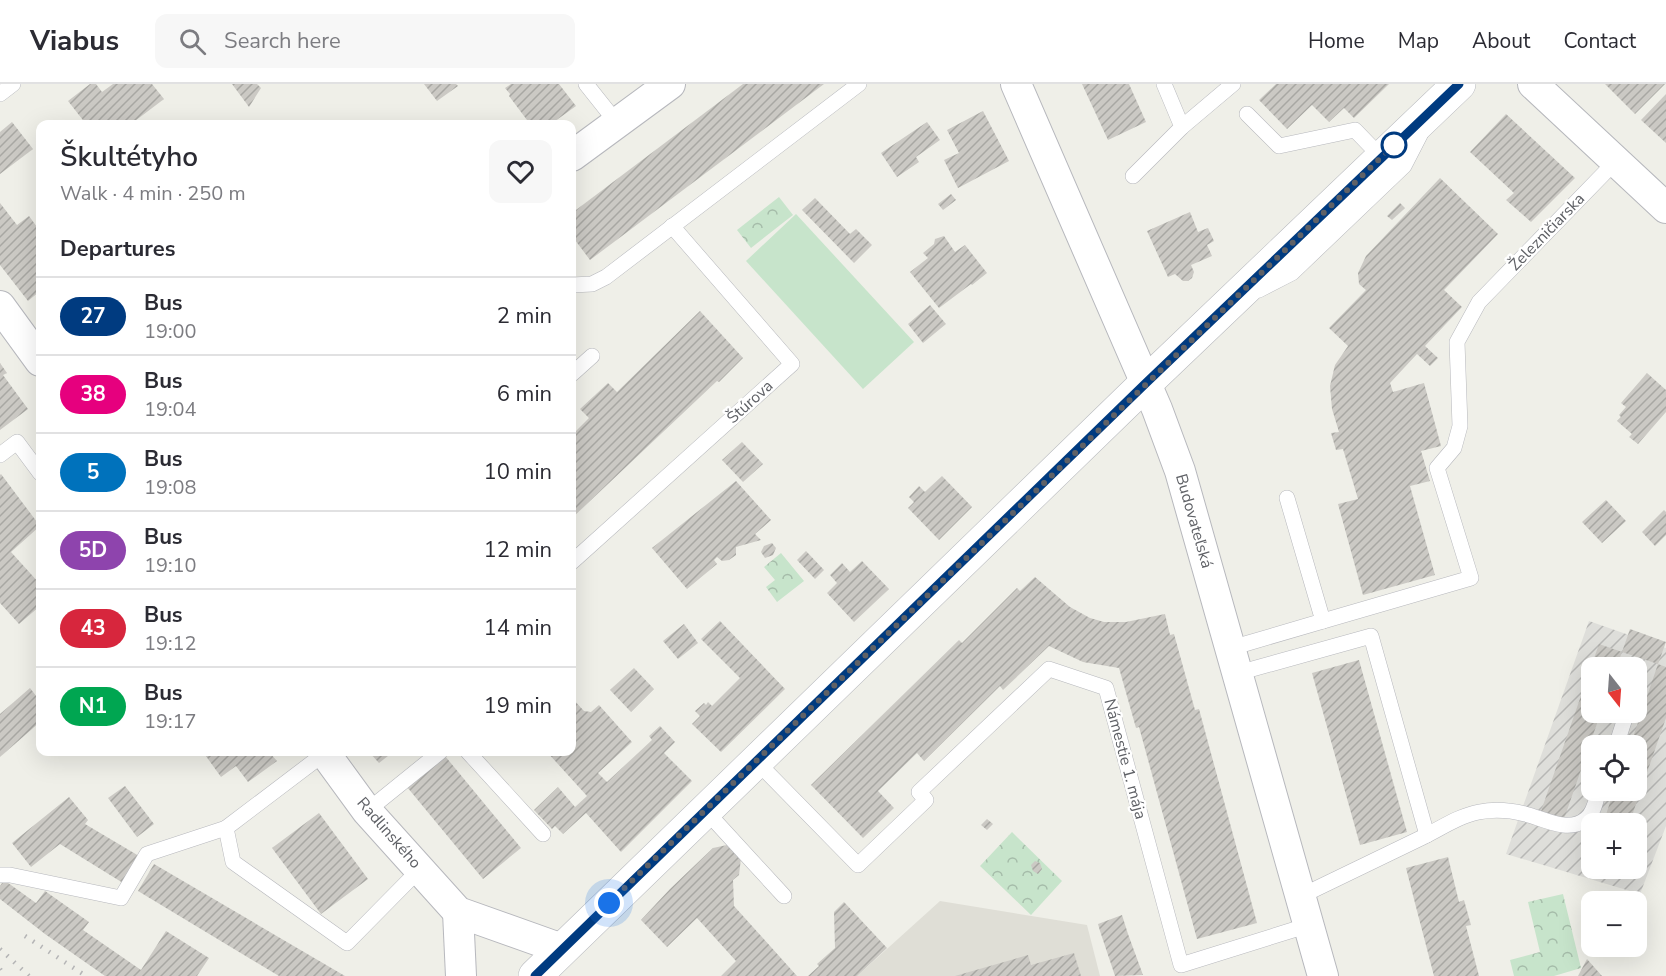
<!DOCTYPE html>
<meta charset="utf-8">
<style>
:root{--surface:#fff;--page:#f7f7f7;--text:#2b2b33;--muted:#7c7c81;--line:#e1e1e2}
body{margin:0;font-family:"Nunito Sans",sans-serif;background:var(--page);color:var(--text);height:100vh;display:flex;flex-direction:column;font-size:22px;white-space:nowrap}
*{box-sizing:border-box;margin:0}
p{font-size:20px;color:var(--muted)}
.icon{flex:none;width:33px;height:33px;fill:none;stroke:currentColor;stroke-width:2;stroke-linecap:round;stroke-linejoin:round}
.map{position:relative;flex:1;overflow:hidden}
.drawer{position:absolute;left:36px;top:36px;width:540px;height:636px;display:flex;flex-direction:column;background:var(--surface);border-radius:12px;box-shadow:0 6px 24px #0002}
.drawer>*{flex:none}
.badge{padding:0 12px;border-radius:20px;font-size:21px;line-height:39px}
.needle{width:39px;rotate:163deg}
.buttons{position:absolute;left:1581px;top:573px;display:grid;gap:12px}
.buttons a{display:grid;place-items:center;width:66px;height:66px;border-radius:12px;background:var(--surface);box-shadow:0 6px 24px #0002;font-size:30px}
.you{position:absolute;width:30px;height:30px;margin:-15px;border:4px solid #fff;border-radius:50%;background:#1a73e8;box-shadow:0 0 0 9px #1a73e833}
.map>.badge{position:absolute;translate:-50% -50%;box-shadow:0 0 0 3px #fff}
h2{padding:0 24px;font-size:22px;line-height:54px}
.round{display:grid;place-items:center;flex:none;width:63px;height:63px;border-radius:12px;background:var(--page)}
.overview{display:flex;align-items:center;justify-content:space-between;height:102px;padding:0 24px}
h1{font-size:28px;font-weight:600;line-height:45px}
ul{padding:0;list-style:none}
li{display:flex;align-items:center;gap:18px;height:78px;padding:0 24px;border-top:2px solid var(--line)}
li div{flex:1}
li b{display:block;font-size:22px}
li em{font-style:normal}
li .badge{min-width:66px;font-weight:700;text-align:center}
header{display:flex;align-items:center;gap:36px;box-sizing:border-box;height:84px;padding:0 30px;background:var(--surface);border-bottom:2px solid var(--line)}
header strong{font-size:28px}
nav{display:flex;gap:33px;margin-inline-start:auto;font-size:21px}
.search{width:420px;height:54px;background:var(--page);display:flex;align-items:center;gap:15px;box-sizing:border-box;padding:0 21px;border-radius:12px;color:var(--muted);font-size:22px}
.map>svg:first-child{display:block}
</style>
<header>
<strong>Viabus</strong>
<div class="search"><svg class="icon" aria-label="search" viewBox="0 0 24 24"><circle cx="10" cy="10" r="6"/><path d="M15 15l6 6"/></svg>Search here</div>
<nav><a>Home</a><a>Map</a><a>About</a><a>Contact</a></nav>
</header>
<div class="map">
<svg width="1666" height="892" viewBox="0 0 1666 892">
<defs>
<pattern id="industrial-furrows" width="10" height="10" patternUnits="userSpaceOnUse" patternTransform="scale(1.5)"><rect width="10" height="10" fill="#dededa"/><path d="M-1 1l2-2M0 10L10 0M9 11l2-2" fill="none" stroke="#b7b7b5"/></pattern>
<pattern id="park-crowns" width="20" height="18" patternUnits="userSpaceOnUse" patternTransform="scale(1.5)"><rect width="20" height="18" fill="#c7e4cb"/><path d="M2 6a3 3 0 1 1 6 0M12 15a3 3 0 1 1 6 0" fill="none" stroke="#a5bca9"/></pattern>
<pattern id="building-hatch" width="6" height="6" patternUnits="userSpaceOnUse" patternTransform="scale(1.5)"><rect width="6" height="6" fill="#cbc9c4"/><path d="M-1 1l2-2M0 6l6-6M5 7l2-2" fill="none" stroke="#a8a7a3"/></pattern>
</defs>
<rect width="100%" height="100%" fill="#efefe8"/>
<path fill="url(#industrial-furrows)" fill-rule="evenodd" d="M1589,537L1666,564V742L1640,810L1506,770ZM1592,584H1636V628H1592ZM1592,662H1636V706H1592ZM1592,740H1636V784H1592Z"/>
<path fill="#dfded6" d="M940,817L1087,841L1100,892H857Z"/>
<path fill="#c7e4cb" d="M796,130L914,258L863,305L746,177Z"/>
<g fill="url(#park-crowns)">
<path d="M779,113L793,131L751,164L737,146Z"/>
<path d="M781,469L804,497L777,518L766,503L775,496L764,483Z"/>
<path d="M1012,748L1062,797L1031,831L980,782Z"/>
<path d="M1563,810L1581,884L1554,892H1514L1510,876L1540,868L1528,818Z"/>
</g>
<g fill="url(#building-hatch)">
<path d="M90,0H96L102,8L113,0H152L164,15L131,40H86L68,17Z"/>
<path d="M232,0H257L261,4L249,23Z"/>
<path d="M424,0H456L458,2L437,17Z"/>
<path d="M511,0H559L576,22L551,40H530L509,12L510,10L505,4Z"/>
<path d="M743,0H824L590,176L572,152V129Z"/>
<path d="M1082,0H1129L1146,38L1108,56Z"/>
<path d="M1276,0H1389L1354,34L1344,24L1329,38L1312,21L1287,45L1259,16Z"/>
<path d="M1605,0H1665L1635,30Z"/>
<path d="M1666,10V59L1641,36Z"/>
<path d="M983,27L1009,77L958,104L944,76L959,69L947,46Z"/>
<path d="M1506,30L1575,94L1531,138L1506,116L1514,109L1470,68Z"/>
<path d="M12,38L33,65L0,90V48Z"/>
<path d="M927,38L940,56L916,73L919,78L897,93L881,69Z"/>
<path d="M1440,94L1498,150L1444,206L1462,223L1425,262L1438,274L1430,282L1417,270L1390,299L1393,308L1424,299L1441,362L1421,367L1430,397L1410,402L1435,491L1363,511L1338,420L1358,415L1343,365L1336,366L1331,349L1339,348L1332,325L1330,302L1335,281L1348,262L1329,244L1366,206L1359,200L1358,189L1366,172Z"/>
<path d="M951,110L956,116L943,126L938,120Z"/>
<path d="M815,114L850,150L856,145L872,161L854,179L802,126Z"/>
<path d="M0,119L17,141L29,132L40,147V160L38,162L40,166V207L28,217L0,181Z"/>
<path d="M1400,119L1405,124L1392,136L1387,132Z"/>
<path d="M1190,128L1198,148L1208,144L1214,157L1207,161L1212,172L1191,181L1194,188L1192,194L1188,197H1183L1175,190L1168,193L1147,147Z"/>
<path d="M944,152L955,168L965,161L987,189L972,201L971,200L939,224L910,188L928,174L923,169L934,160L935,155Z"/>
<path d="M930,221L946,240L923,259L908,240Z"/>
<path d="M700,227L743,274L719,298L717,297L572,434V351L589,334L580,325L608,299L617,308Z"/>
<path d="M0,279L7,289L3,291L28,325L0,346Z"/>
<path d="M1647,289L1666,306V328L1638,360L1629,353L1632,350L1617,337L1621,333L1619,331L1626,323L1621,319Z"/>
<path d="M742,358L763,380L743,398L722,376Z"/>
<path d="M1,390L40,442L11,468L40,500V522L19,540L0,519V391Z"/>
<path d="M942,392L972,423L939,456L908,424L914,418L909,413L919,402L925,408Z"/>
<path d="M736,397L771,436L755,450L761,456L736,463V471L729,476L722,477L717,473L714,476L717,480L687,505L652,464Z"/>
<path d="M1606,416L1626,437L1602,459L1582,438Z"/>
<path d="M1664,426L1666,428V451L1655,462L1642,448Z"/>
<path d="M772,459L776,464L773,471L765,474L761,468L764,462Z"/>
<path d="M806,467L824,486L815,495L797,476Z"/>
<path d="M862,477L889,505L854,538L827,509L837,499L830,491L842,479L850,488Z"/>
<path d="M1035,493L1070,523L1090,534L1104,538H1126L1165,530L1170,551L1174,550L1195,626L1199,625L1257,839L1197,855L1139,643L1136,644L1119,584L1083,578L1049,562L1003,606L1000,602L924,677L917,669L878,707L894,724L863,754L811,701L959,556L962,559L1017,504L1020,507Z"/>
<path d="M720,537L785,605L721,668L692,640L700,632L695,627L704,619L706,621L708,618L712,622L740,594L701,555Z"/>
<path d="M684,540L698,559L678,575L663,557Z"/>
<path d="M1630,545L1666,558L1658,580L1666,583V634L1629,740H1603L1614,706H1636V662H1630L1658,580L1622,568Z"/>
<path d="M1599,560L1622,568L1616,584H1592V628H1601L1564,735L1541,727Z"/>
<path d="M1359,576L1407,748L1360,761L1312,589Z"/>
<path d="M634,584L654,605L631,628L610,606Z"/>
<path d="M30,604L40,617V638L0,673V630Z"/>
<path d="M572,614L584,627L591,628L599,621L632,658L598,689L607,698L652,656L649,652L660,642L675,658L664,669L692,697L621,768L586,729L563,750L555,742L552,745L534,726L558,703L575,723L587,712L547,668H572Z"/>
<path d="M203,668H269L277,677L248,698L236,682L221,693Z"/>
<path d="M369,668H393L379,679Z"/>
<path d="M445,672L521,764L483,795L407,703Z"/>
<path d="M125,702L154,740L137,753L108,714Z"/>
<path d="M69,713L88,736L85,740L139,772L123,799L60,760L31,783L12,759Z"/>
<path d="M319,729L368,795L321,830L272,764Z"/>
<path d="M987,735L993,740L987,746L981,741Z"/>
<path d="M727,761L741,774L739,791L733,796L734,822L797,892H721L736,877L697,834L667,863L641,836L670,805L713,764Z"/>
<path d="M1448,773L1459,818L1464,816L1471,841L1466,842L1479,892H1434L1416,823L1406,784Z"/>
<path d="M1035,777L1040,779L1042,785L1038,790L1033,787L1031,781Z"/>
<path d="M154,780L345,892H279L138,807Z"/>
<path d="M4,796L36,819L45,807L89,838L83,846L141,886L166,847L209,874L197,892H105L45,850L0,815V802Z"/>
<path d="M844,818L887,864L857,892H808L819,882L817,880L835,864L834,828Z"/>
<path d="M1122,831L1128,850L1143,891L1115,892L1100,847L1098,840Z"/>
<path d="M1074,869L1081,892H955L1028,871L1031,881Z"/>
<path d="M1587,875L1602,892H1578Z"/>
</g>
<g fill="none" stroke-linecap="round" stroke-linejoin="round">
<defs>
<g id="lane">
<path d="M586,0L617,39"/>
<path d="M0,10L13,0"/>
<path d="M1247,30L1279,62L1355,46L1382,74"/>
<path d="M1182,43L1233,0"/>
<path d="M1133,92L1182,43L1164,0"/>
<path d="M572,201L592,200L606,193L859,0"/>
<path d="M1259,206L1292,189L1404,82L1420,51"/>
<path d="M572,290L592,272"/>
<path d="M0,371L17,358L40,389"/>
<path d="M572,478L792,280L672,142"/>
<path d="M1323,537L1471,494L1437,384L1454,364L1460,342L1457,258L1479,218L1616,77"/>
<path d="M1231,564L1323,537L1287,414"/>
<path d="M1238,589L1371,552L1427,751"/>
<path d="M1636,603L1639,596"/>
<path d="M1616,662L1627,628"/>
<path d="M468,668L543,750"/>
<path d="M325,669L226,744L233,778L347,859L419,786"/>
<path d="M756,677L858,781L926,716L919,708L1049,585L1106,604L1181,881L1309,841"/>
<path d="M705,726L784,812"/>
<path d="M367,727L440,668"/>
<path d="M0,791H10L121,814L147,770L226,744"/>
<path d="M1301,812C1341,793 1381,773 1421,754C1440,745 1458,732 1479,728C1495,725 1509,726 1525,730C1543,734 1568,750 1586,735C1594,729 1596,716 1599,706"/>
</g>
<g id="street">
<path d="M1016,0L1157,325L1180,387L1323,892"/>
<path d="M1533,0L1666,124"/>
<path d="M572,72L670,0"/>
<path d="M0,222L40,277"/>
<path d="M324,668L367,727L458,828L562,865"/>
<path d="M458,828L461,892"/>
</g>
<path id="secondary" d="M535,892L1146,299L1459,0"/>
</defs>
<use href="#lane" stroke="#b7b8bd" stroke-width="16"/>
<use href="#street" stroke="#b7b8bd" stroke-width="32"/>
<use href="#secondary" stroke="#b6b8bd" stroke-width="34"/>
<use href="#lane" stroke="#fff" stroke-width="15"/>
<use href="#street" stroke="#fff" stroke-width="30"/>
<use href="#secondary" stroke="#fff" stroke-width="33"/>
<g stroke="#b5b5b6" stroke-width="4.5" stroke-dasharray="1.5 8" stroke-linecap="butt">
<path d="M25,852L86,892"/>
<path d="M0,865L29,892"/>
<path d="M0,885L5,892"/>
</g>
</g>
<g fill="none" stroke-linecap="round" stroke-linejoin="round">
<defs>
<path id="line" d="M535,892L1146,299L1459,0"/>
</defs>
<use href="#line" stroke="#fff" stroke-width="14"/>
<use href="#line" stroke="#003b80" stroke-width="9"/>
<path stroke="#5f6166" stroke-width="6" stroke-dasharray="0 10.8" d="M609,819L1394,61"/>
</g>
<circle fill="#fff" stroke="#003b80" stroke-width="3" cx="1394" cy="61" r="12"/>
<g text-anchor="middle" dominant-baseline="central" stroke-width="4.5" stroke-linejoin="round" paint-order="stroke">
<g font-size="16" fill="#5f6166" stroke="#fff">
<text transform="translate(1547 148) rotate(-46)">Železničiarska</text>
<text transform="translate(750 318) rotate(-42)">Štúrova</text>
<text transform="translate(1194 437) rotate(74)">Budovateľská</text>
<text transform="translate(1125 675) rotate(75)">Námestie 1. mája</text>
<text transform="translate(389 749) rotate(49)">Radlinského</text>
</g>
</g>
</svg>
<div class="buttons">
<a><svg class="needle" viewBox="-14 -14 28 28"><path d="M0-13l5 13h-10z" fill="#e53935"/><path d="M0 13l5-13h-10z" fill="#7c7c81"/></svg></a>
<a><svg class="icon" aria-label="locate" viewBox="0 0 24 24"><circle cx="12" cy="12" r="6"/><path d="M12 2v4M12 18v4M2 12h4M18 12h4"/></svg></a>
<a>+</a>
<a>−</a>
</div>
<div class="you" style="left:609px;top:819px"></div>
<section class="drawer">
<div class="overview"><div><h1>Škultétyho</h1><p>Walk · 4 min · 250 m</p></div><a class="round"><svg class="icon" aria-label="heart" viewBox="0 0 24 24"><path d="M12 20l-8-8c-3-5 5-10 8-4 3-6 11-1 8 4z"/></svg></a></div>
<h2>Departures</h2>
<ul>
<li><span class="badge" style="background:#003b80;color:#fff">27</span><div><b>Bus</b><p>19:00</p></div><em>2 min</em></li>
<li><span class="badge" style="background:#e6007e;color:#fff">38</span><div><b>Bus</b><p>19:04</p></div><em>6 min</em></li>
<li><span class="badge" style="background:#0072bc;color:#fff">5</span><div><b>Bus</b><p>19:08</p></div><em>10 min</em></li>
<li><span class="badge" style="background:#8e44ad;color:#fff">5D</span><div><b>Bus</b><p>19:10</p></div><em>12 min</em></li>
<li><span class="badge" style="background:#d7263d;color:#fff">43</span><div><b>Bus</b><p>19:12</p></div><em>14 min</em></li>
<li><span class="badge" style="background:#00a651;color:#fff">N1</span><div><b>Bus</b><p>19:17</p></div><em>19 min</em></li>
</ul>
</section>
</div>
